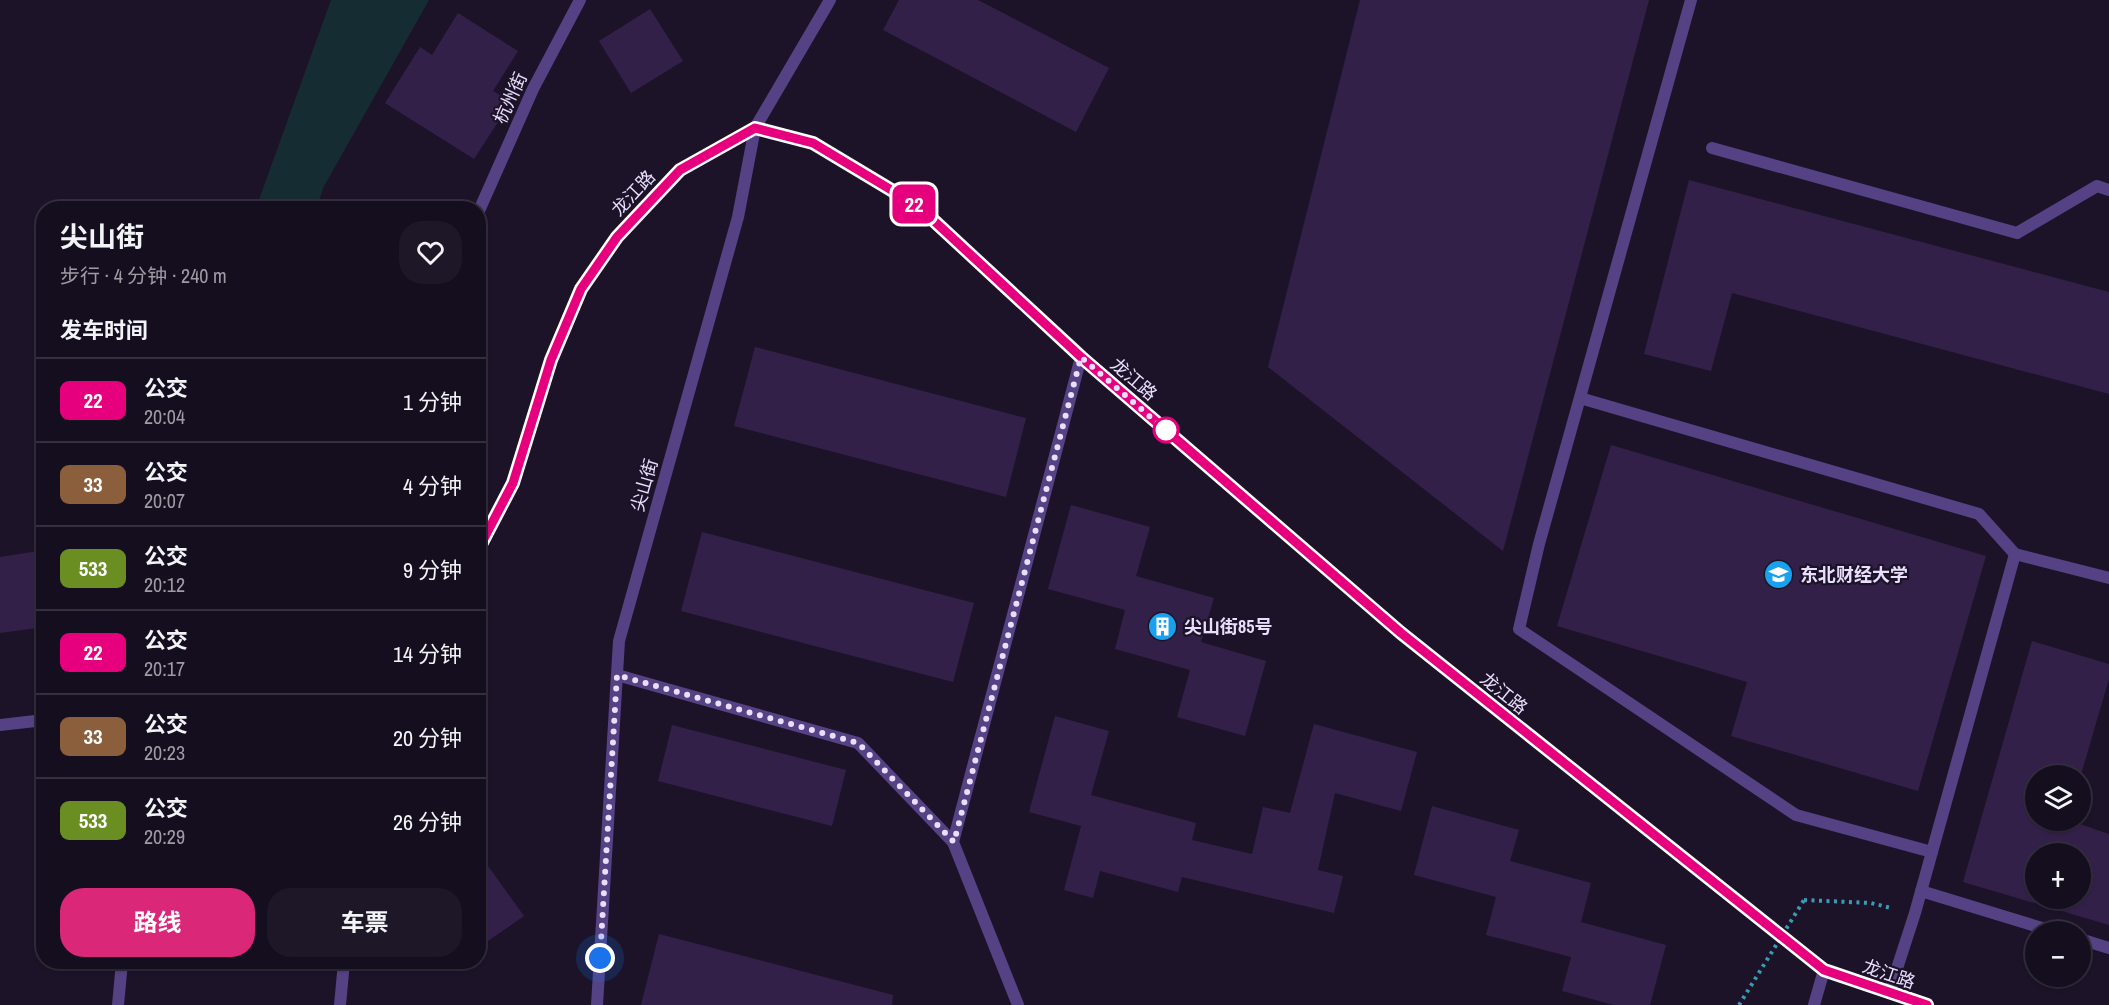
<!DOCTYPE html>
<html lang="zh">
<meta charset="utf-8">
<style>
:root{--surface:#150e1f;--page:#1e1728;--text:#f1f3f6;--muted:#9d9ca4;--line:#342e3d;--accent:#db2777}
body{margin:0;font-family:"Archivo Narrow","Noto Sans SC",sans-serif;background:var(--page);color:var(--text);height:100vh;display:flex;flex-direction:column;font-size:22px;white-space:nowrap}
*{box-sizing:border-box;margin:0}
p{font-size:20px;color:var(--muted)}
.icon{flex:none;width:33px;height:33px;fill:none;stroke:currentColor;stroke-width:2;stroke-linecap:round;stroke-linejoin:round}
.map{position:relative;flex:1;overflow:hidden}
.panel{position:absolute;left:36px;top:201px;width:450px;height:768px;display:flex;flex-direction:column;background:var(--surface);border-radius:24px;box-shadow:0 2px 4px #0004,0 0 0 2px var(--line)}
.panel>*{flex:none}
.badge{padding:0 12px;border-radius:9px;font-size:21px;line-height:39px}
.tools{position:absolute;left:2025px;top:765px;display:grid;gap:12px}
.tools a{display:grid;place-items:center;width:66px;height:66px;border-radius:50%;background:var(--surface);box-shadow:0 2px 4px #0004,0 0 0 2px var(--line);font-size:30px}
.you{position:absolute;width:30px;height:30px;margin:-15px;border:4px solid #fff;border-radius:50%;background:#1a73e8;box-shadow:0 0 0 9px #1a73e833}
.map>.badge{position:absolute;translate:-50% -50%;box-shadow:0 0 0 3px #fff}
h2{padding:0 24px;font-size:22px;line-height:54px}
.round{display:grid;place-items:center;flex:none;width:63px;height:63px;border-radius:24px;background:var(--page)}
.head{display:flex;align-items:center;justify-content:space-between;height:102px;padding:0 24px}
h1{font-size:28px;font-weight:700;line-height:45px}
.action{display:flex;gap:12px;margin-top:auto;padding:12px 24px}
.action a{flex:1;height:69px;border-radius:24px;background:var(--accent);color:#fff;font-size:24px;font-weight:700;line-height:69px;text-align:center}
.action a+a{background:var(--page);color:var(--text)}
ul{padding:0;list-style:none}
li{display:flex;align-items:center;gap:18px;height:84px;padding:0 24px;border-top:2px solid var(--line)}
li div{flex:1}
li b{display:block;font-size:22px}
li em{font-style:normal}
li .badge{min-width:66px;font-weight:700;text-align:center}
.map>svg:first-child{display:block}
</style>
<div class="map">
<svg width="2109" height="1005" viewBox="0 0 2109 1005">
<rect width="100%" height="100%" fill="#1c1329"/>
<path fill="#162c33" d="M331,0H429L323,188L317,208H256Z"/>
<g fill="#332049" fill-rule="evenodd">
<path d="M899,0H978L1109,68L1076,132L883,30Z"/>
<path d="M1360,0H1649L1503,551L1268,367Z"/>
<path d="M650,9L683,61L631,93L599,41Z"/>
<path d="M458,13L518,51L493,91L511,102L474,159L385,103L420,47L432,55Z"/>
<path d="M1689,180L2109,292V394L1732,293L1711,371L1644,354Z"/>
<path d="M755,347L1026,418L1006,497L734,426Z"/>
<path d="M1611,445L1986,556L1918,791L1731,736L1747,682L1557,626Z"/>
<path d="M1071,505L1150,527L1136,576L1214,598L1201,642L1266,661L1245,736L1177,717L1190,670L1115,649L1125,610L1048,589Z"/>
<path d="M702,532L974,603L953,682L681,611Z"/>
<path d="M44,550V627L0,633V557Z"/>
<path d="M2032,641L2109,664V679L2080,778V776H2036V820H2068L2109,834V925L1963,882ZM2036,854H2080V898H2036Z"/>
<path d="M1055,716L1109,731L1091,795L1196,823L1192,840L1252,854L1263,807L1290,813L1314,724L1417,752L1401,811L1335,793L1318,870L1343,876L1334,913L1182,877L1178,892L1100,871L1093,898L1064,890L1081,826L1029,812Z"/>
<path d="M672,725L846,770L832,826L658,781Z"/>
<path d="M1432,806L1519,830L1510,861L1591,883L1581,922L1666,945L1650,1005H1614L1562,991L1571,957L1486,935L1496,897L1414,875Z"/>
<path d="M478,852L524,916L478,948Z"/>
<path d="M659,934L893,995L892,1005H641Z"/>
</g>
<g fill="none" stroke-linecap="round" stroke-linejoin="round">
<path stroke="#3a9cb4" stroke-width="4" stroke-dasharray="3 4.5" stroke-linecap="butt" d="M1804,900L1871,903L1891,908"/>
<g stroke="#554284" stroke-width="12">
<path d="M1691,0L1539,544L1519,629L1796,815L1932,852"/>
<path d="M1712,148L2017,233L2097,186L2109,190"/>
<path d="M478,213L533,89L580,0"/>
<path d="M1580,398L1979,514L2015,554"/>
<path d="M617,675L858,743L953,842"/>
<path d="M1921,891L2055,932"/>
<path d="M2080,939L2109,948"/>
<path d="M1889,993L1915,913L2015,554L2109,578"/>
<path d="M118,1005L122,962"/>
<path d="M340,1005L344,962"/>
<path d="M597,1005L619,641L738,217L755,128L830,0"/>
<path d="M1018,1005L953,842L1081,357"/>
<path d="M1814,1005L1824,970"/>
</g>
<g stroke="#554284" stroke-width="12">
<path d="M478,550L513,483L551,360L581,289L617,237L679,170L755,128L813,143L918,206L1081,357L1401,633L1824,970L1927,1005"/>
<path d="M0,725L44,720"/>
</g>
<path stroke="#3a9cb4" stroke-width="4" stroke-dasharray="3 4.5" stroke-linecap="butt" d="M1739,1005L1804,900"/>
</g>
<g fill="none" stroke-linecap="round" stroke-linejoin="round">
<defs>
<path id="line" d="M478,550L513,483L551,360L581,289L617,237L680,170L755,128L813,143L918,206L1081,357L1401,633L1824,970L1927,1005"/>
</defs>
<use href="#line" stroke="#fff" stroke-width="14"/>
<use href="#line" stroke="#e6007e" stroke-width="9"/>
<path stroke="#e9defc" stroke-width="6" stroke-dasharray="0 10.8" d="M600,958L617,675L858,743L954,842L1081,357L1170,434L1166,430"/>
</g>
<defs>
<symbol id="university-disc" viewBox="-11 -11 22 22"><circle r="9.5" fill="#19a1ed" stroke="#1c1329"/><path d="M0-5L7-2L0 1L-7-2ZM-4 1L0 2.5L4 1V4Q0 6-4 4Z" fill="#fff"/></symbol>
<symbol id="building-disc" viewBox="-11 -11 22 22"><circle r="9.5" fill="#19a1ed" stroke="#1c1329"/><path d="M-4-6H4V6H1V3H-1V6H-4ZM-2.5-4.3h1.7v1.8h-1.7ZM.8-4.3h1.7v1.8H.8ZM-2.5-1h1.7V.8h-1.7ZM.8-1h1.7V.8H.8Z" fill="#fff"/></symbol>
</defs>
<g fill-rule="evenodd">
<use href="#university-disc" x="1762" y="558" width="33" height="33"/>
<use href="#building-disc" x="1146" y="610" width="33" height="33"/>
</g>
<circle fill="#fff" stroke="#e6007e" stroke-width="3" cx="1166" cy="430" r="12"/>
<g text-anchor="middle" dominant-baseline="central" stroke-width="4.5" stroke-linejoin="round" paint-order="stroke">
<g font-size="18" fill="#e9defc" stroke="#1c1329">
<text transform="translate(510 98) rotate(-65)">杭州街</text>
<text transform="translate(633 193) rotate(-47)">龙江路</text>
<text transform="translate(1134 379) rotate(41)">龙江路</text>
<text transform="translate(644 485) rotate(-74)">尖山街</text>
<text transform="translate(1504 693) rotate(39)">龙江路</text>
<text transform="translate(1889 974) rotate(19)">龙江路</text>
</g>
<g font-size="18" font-weight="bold" fill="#e9defc" stroke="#1c1329" text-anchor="start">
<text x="1800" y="574">东北财经大学</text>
<text x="1184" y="626">尖山街85号</text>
</g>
</g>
</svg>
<div class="tools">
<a><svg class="icon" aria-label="layers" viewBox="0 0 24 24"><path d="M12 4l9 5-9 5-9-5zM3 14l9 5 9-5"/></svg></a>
<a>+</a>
<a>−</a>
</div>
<div class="you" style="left:600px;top:958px"></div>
<b class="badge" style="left:914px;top:204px;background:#e6007e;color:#fff">22</b>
<section class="panel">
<div class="head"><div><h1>尖山街</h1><p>步行 · 4 分钟 · 240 m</p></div><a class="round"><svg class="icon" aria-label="heart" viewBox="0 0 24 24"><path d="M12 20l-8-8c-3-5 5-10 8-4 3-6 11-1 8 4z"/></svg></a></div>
<h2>发车时间</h2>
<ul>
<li><span class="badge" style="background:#e6007e;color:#fff">22</span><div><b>公交</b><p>20:04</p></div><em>1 分钟</em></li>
<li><span class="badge" style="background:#8b5e3c;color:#fff">33</span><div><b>公交</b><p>20:07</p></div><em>4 分钟</em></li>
<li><span class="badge" style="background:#6b8e23;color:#fff">533</span><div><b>公交</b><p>20:12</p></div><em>9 分钟</em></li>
<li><span class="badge" style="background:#e6007e;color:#fff">22</span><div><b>公交</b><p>20:17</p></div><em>14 分钟</em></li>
<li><span class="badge" style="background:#8b5e3c;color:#fff">33</span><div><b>公交</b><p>20:23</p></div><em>20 分钟</em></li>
<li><span class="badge" style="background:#6b8e23;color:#fff">533</span><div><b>公交</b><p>20:29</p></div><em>26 分钟</em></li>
</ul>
<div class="action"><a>路线</a><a>车票</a></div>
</section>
</div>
